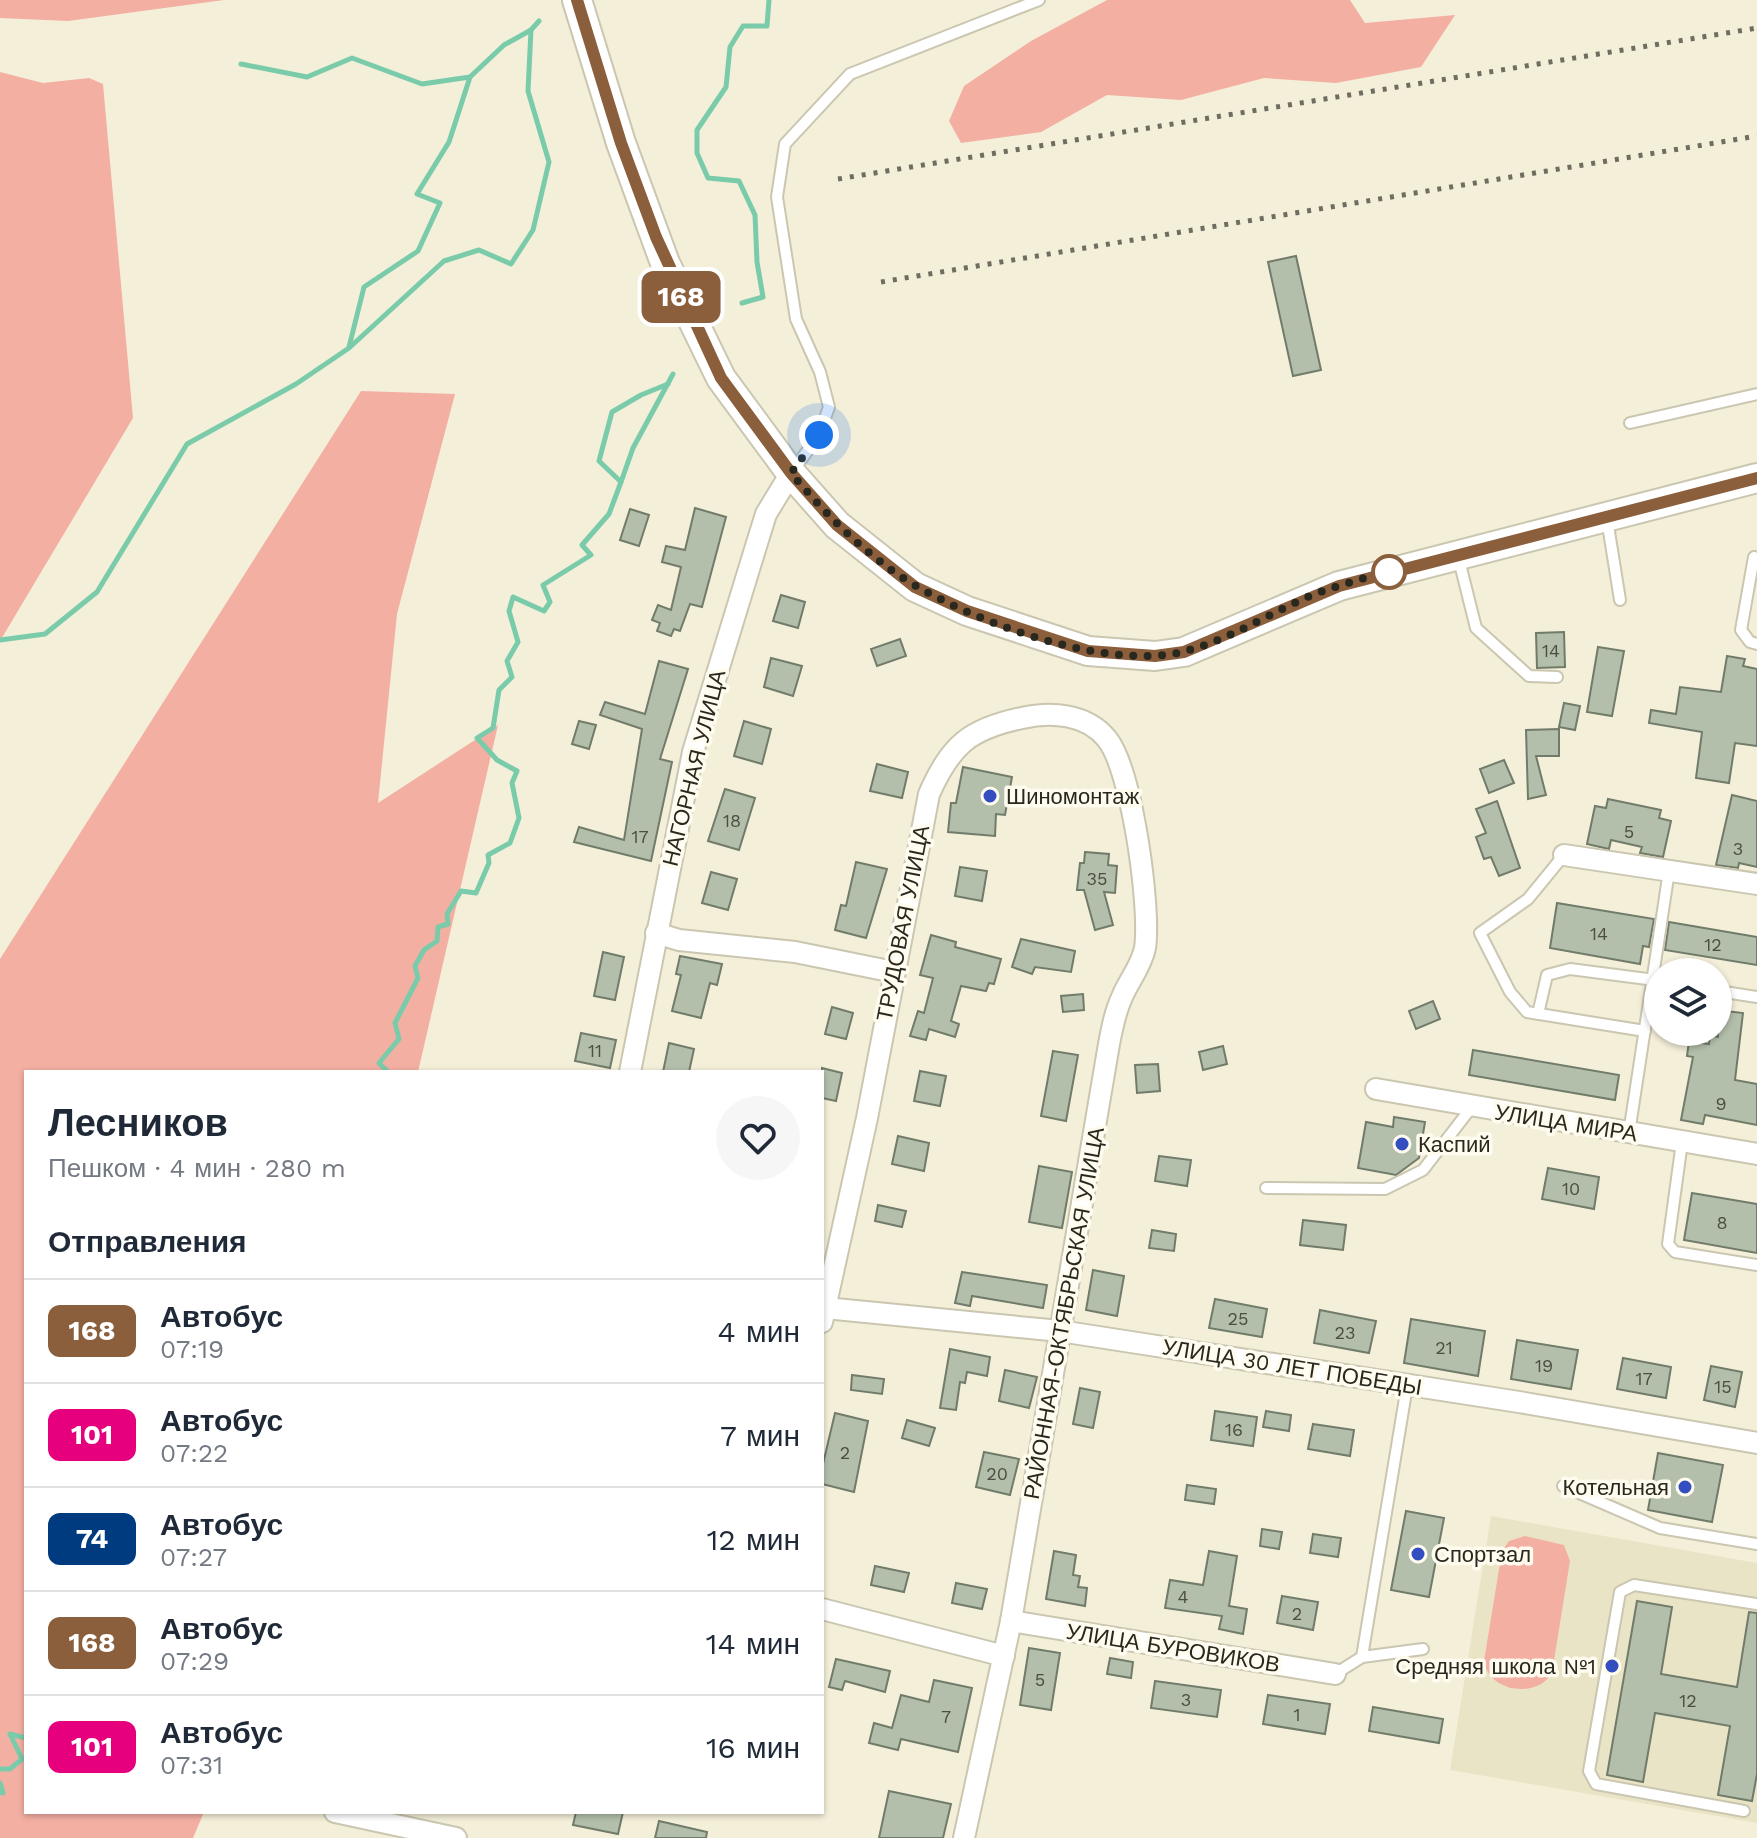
<!DOCTYPE html>
<html lang="ru">
<meta charset="utf-8">
<style>
:root{--surface:#fff;--page:#f6f6f7;--text:#1f2937;--muted:#747a83;--line:#e0e1e3}
body{margin:0;font-family:"Work Sans",sans-serif;background:var(--page);color:var(--text);height:100vh;display:flex;flex-direction:column;font-size:30px;white-space:nowrap}
*{box-sizing:border-box;margin:0}
p{font-size:26px;color:var(--muted)}
.icon{flex:none;width:44px;height:44px;fill:none;stroke:currentColor;stroke-width:2;stroke-linecap:round;stroke-linejoin:round}
.map{position:relative;flex:1;overflow:hidden}
.sheet{position:absolute;left:24px;top:1070px;width:800px;height:744px;display:flex;flex-direction:column;background:var(--surface);border-radius:0px;box-shadow:0 2px 6px #0004}
.sheet>*{flex:none}
.badge{padding:0 16px;border-radius:12px;font-size:28px;line-height:52px}
.buttons{position:absolute;left:1644px;top:958px;display:grid;gap:16px}
.buttons a{display:grid;place-items:center;width:88px;height:88px;border-radius:50%;background:var(--surface);box-shadow:0 2px 6px #0004;font-size:40px}
.you{position:absolute;width:40px;height:40px;margin:-20px;border:6px solid #fff;border-radius:50%;background:#1a73e8;box-shadow:0 0 0 12px #1a73e833}
.map>.badge{position:absolute;translate:-50% -50%;box-shadow:0 0 0 4px #fff}
h2{padding:0 24px;font-size:30px;line-height:72px}
.round{display:grid;place-items:center;flex:none;width:84px;height:84px;border-radius:42px;background:var(--page)}
.summary{display:flex;align-items:center;justify-content:space-between;height:136px;padding:0 24px}
h1{font-size:38px;font-weight:700;line-height:60px}
ul{padding:0;list-style:none}
li{display:flex;align-items:center;gap:24px;height:104px;padding:0 24px;border-top:2px solid var(--line)}
li div{flex:1}
li b{display:block;font-size:30px}
li em{font-style:normal}
li .badge{min-width:88px;font-weight:700;text-align:center}
.map>svg:first-child{display:block}
</style>
<div class="map">
<svg width="1757" height="1838" viewBox="0 0 1757 1838">
<rect width="100%" height="100%" fill="#f4efd9"/>
<path fill="#eae4c7" d="M1491,1516L1757,1563V1823L1450,1770Z"/>
<g fill="#f4afa3">
<path d="M0,0H224L68,21L0,18Z"/>
<path d="M1107,0H1350L1365,23L1455,15L1421,67L1336,83L1264,78L1181,100L1107,95L1041,132L961,143L949,121L964,86L1031,41Z"/>
<path d="M0,72L43,83L89,78L103,84L133,418L0,641Z"/>
<path d="M361,391L455,394L397,614L378,803L498,725L418,1072H26V1812H204L193,1838H0V959Z"/>
<path d="M1525,1536L1564,1545L1570,1561L1552,1673C1537,1699 1488,1692 1484,1661L1502,1551L1509,1541Z"/>
</g>
<g fill="none" stroke-linecap="round" stroke-linejoin="round">
<g stroke="#7acbaa" stroke-width="5">
<path d="M241,64L307,77L352,58L422,84L470,77L504,45L531,30"/>
<path d="M742,303L763,297L757,262L755,215L739,181L708,178L697,153V130L726,87L730,47L743,26H767L769,0"/>
<path d="M349,347L364,287L418,251L440,203L417,194L449,142L470,77"/>
<path d="M621,482L633,448L673,374"/>
<path d="M0,640L45,634L97,592L187,444L296,384L349,348L444,261L479,250L511,264L533,230L549,162L528,91L531,30L539,21"/>
<path d="M388,1072L379,1063L399,1039L395,1023L418,978L415,966L424,950L437,941L438,927L448,924L447,914L461,891L476,893L489,863L488,855L510,843L519,818L512,783L517,771L497,760L477,738L493,728L499,690L512,677L507,661L518,642L509,611L513,597L544,611L550,602L543,585L591,555L582,545L609,514L621,482L599,461L612,412L641,395L668,384"/>
<path d="M0,1769H10L22,1759L10,1734L26,1738"/>
<path d="M0,1783L3,1793L0,1792"/>
</g>
</g>
<g fill="#b3bfab" stroke="#717b6a" stroke-width="2">
<path d="M1296,256L1321,370L1293,376L1268,262Z"/>
<path d="M695,508L726,517L702,607L690,604L680,631L674,629L671,636L657,631L660,623L652,620L658,605L671,610L681,567L662,562L666,546L685,550Z"/>
<path d="M630,509L649,515L639,546L620,540Z"/>
<path d="M781,595L805,602L798,628L773,621Z"/>
<path d="M1564,632L1565,667L1537,668L1536,633Z"/>
<path d="M900,639L906,656L877,666L871,649Z"/>
<path d="M1598,647L1624,651L1612,716L1587,712Z"/>
<path d="M1727,656L1745,659L1743,666L1757,669V746L1735,743L1729,783L1696,778L1702,732L1649,723L1651,710L1676,714L1680,687L1721,692Z"/>
<path d="M771,658L802,666L793,696L764,687Z"/>
<path d="M659,661L688,669L660,759L672,762L651,861L574,842L579,827L624,840L642,729L600,715L605,702L645,714Z"/>
<path d="M1564,703L1580,706L1575,730L1559,727Z"/>
<path d="M579,721L596,725L589,749L572,744Z"/>
<path d="M744,721L771,729L762,764L734,756Z"/>
<path d="M1559,729V756H1536L1546,795L1528,799L1526,730Z"/>
<path d="M1504,760L1514,783L1489,793L1480,769Z"/>
<path d="M877,764L908,772L902,798L870,791Z"/>
<path d="M963,767L1012,777L1005,815L996,814L995,836L948,832L951,803H956Z"/>
<path d="M725,789L755,798L739,850L708,841Z"/>
<path d="M1732,795L1757,801V867L1739,863L1738,868L1716,865Z"/>
<path d="M1608,799L1661,810L1659,818L1671,821L1663,857L1640,853L1642,847L1611,840L1609,849L1587,844L1595,806L1606,808Z"/>
<path d="M1497,801L1520,868L1499,876L1491,857L1484,859L1476,837L1486,833L1476,809Z"/>
<path d="M1085,852L1109,854L1108,865L1117,866L1115,893L1104,892L1113,925L1095,930L1084,890H1077L1080,863H1084Z"/>
<path d="M856,862L887,869L866,938L835,930L841,905L846,906Z"/>
<path d="M960,867L987,871L982,901L955,896Z"/>
<path d="M711,872L737,879L728,910L702,903Z"/>
<path d="M1557,903L1654,919L1649,947L1643,946L1640,964L1550,948Z"/>
<path d="M1669,922L1757,937V965L1665,950Z"/>
<path d="M931,935L956,942L955,947L1001,959L994,984L989,983L986,991L961,986L951,1021L959,1024L955,1037L929,1029L926,1040L910,1036L918,1011L924,1013L933,978L920,975Z"/>
<path d="M1021,939L1075,951L1071,972L1035,967L1032,974L1012,967Z"/>
<path d="M603,952L624,957L615,1000L594,996Z"/>
<path d="M680,956L722,964L717,985L710,983L701,1018L672,1011L681,975L676,974Z"/>
<path d="M1083,994L1084,1010L1063,1012L1061,996Z"/>
<path d="M1433,1001L1440,1019L1416,1029L1409,1011Z"/>
<path d="M832,1007L853,1013L846,1039L825,1034Z"/>
<path d="M1718,1010L1743,1013L1735,1080L1757,1084V1125L1705,1115L1703,1124L1681,1120L1693,1057L1687,1056L1689,1041L1709,1044L1710,1035L1718,1037Z"/>
<path d="M581,1033L616,1040L610,1068L575,1061Z"/>
<path d="M669,1043L694,1049L689,1072H663Z"/>
<path d="M1223,1046L1227,1064L1203,1070L1199,1052Z"/>
<path d="M1473,1050L1619,1075L1615,1100L1469,1075Z"/>
<path d="M1053,1051L1078,1055L1066,1121L1041,1116Z"/>
<path d="M1158,1064L1160,1091L1137,1093L1135,1065Z"/>
<path d="M822,1068L842,1073L836,1101L822,1098Z"/>
<path d="M920,1071L946,1076L940,1106L914,1101Z"/>
<path d="M1394,1117L1425,1122L1419,1158L1396,1175L1358,1168L1366,1122L1393,1127Z"/>
<path d="M898,1136L929,1143L924,1171L892,1164Z"/>
<path d="M1159,1156L1191,1160L1187,1186L1155,1181Z"/>
<path d="M1039,1166L1072,1172L1062,1228L1029,1222Z"/>
<path d="M1548,1168L1599,1177L1594,1209L1542,1199Z"/>
<path d="M1692,1193L1757,1204V1253L1684,1240Z"/>
<path d="M878,1205L906,1211L902,1227L875,1221Z"/>
<path d="M1303,1220L1346,1225L1343,1250L1300,1245Z"/>
<path d="M1152,1230L1176,1234L1174,1251L1149,1248Z"/>
<path d="M1093,1270L1124,1276L1117,1316L1086,1310Z"/>
<path d="M962,1272L1047,1285L1043,1308L972,1296L970,1306L955,1303Z"/>
<path d="M1215,1299L1267,1309L1262,1337L1209,1328Z"/>
<path d="M1320,1310L1376,1321L1369,1353L1314,1343Z"/>
<path d="M1411,1319L1485,1331L1478,1376L1404,1363Z"/>
<path d="M1517,1340L1578,1350L1571,1389L1511,1379Z"/>
<path d="M950,1349L990,1357L987,1376L967,1372L965,1383L960,1382L956,1410L940,1408Z"/>
<path d="M1623,1358L1671,1367L1666,1398L1617,1389Z"/>
<path d="M1711,1366L1742,1372L1735,1407L1704,1400Z"/>
<path d="M1005,1370L1037,1377L1029,1408L999,1401Z"/>
<path d="M852,1375L884,1379L882,1394L851,1390Z"/>
<path d="M1080,1388L1100,1392L1093,1428L1073,1424Z"/>
<path d="M1215,1411L1257,1417L1253,1446L1211,1440Z"/>
<path d="M1266,1411L1291,1415L1289,1431L1263,1427Z"/>
<path d="M835,1413L868,1421L854,1492L822,1484V1468Z"/>
<path d="M907,1420L935,1428L929,1446L902,1438Z"/>
<path d="M1313,1424L1354,1430L1350,1456L1308,1449Z"/>
<path d="M984,1452L1019,1459L1010,1495L976,1487Z"/>
<path d="M1658,1453L1723,1465L1712,1522L1648,1510Z"/>
<path d="M1187,1485L1216,1489L1214,1504L1185,1500Z"/>
<path d="M1406,1511L1444,1518L1429,1597L1391,1590Z"/>
<path d="M1262,1529L1282,1532L1279,1549L1260,1546Z"/>
<path d="M1313,1534L1341,1538L1338,1557L1310,1553Z"/>
<path d="M1054,1551L1076,1555L1073,1575L1080,1576L1078,1587L1087,1588L1085,1606L1046,1599Z"/>
<path d="M1209,1551L1237,1556L1229,1606L1247,1609L1243,1634L1219,1629L1222,1616L1165,1608L1170,1580L1203,1585Z"/>
<path d="M875,1566L909,1573L904,1592L871,1585Z"/>
<path d="M956,1583L987,1589L982,1609L952,1603Z"/>
<path d="M1282,1596L1318,1602L1313,1630L1277,1623Z"/>
<path d="M1637,1601L1672,1607L1661,1674L1737,1687L1749,1612L1757,1613V1774L1752,1801L1718,1795L1730,1726L1655,1713L1643,1782L1607,1775Z"/>
<path d="M1029,1648L1060,1653L1051,1710L1020,1705Z"/>
<path d="M1110,1658L1133,1662L1131,1678L1107,1674Z"/>
<path d="M836,1659L890,1671L885,1692L845,1681L842,1690L829,1687Z"/>
<path d="M934,1680L972,1688L958,1752L901,1739L898,1750L869,1743L874,1723L892,1728L901,1695L929,1702Z"/>
<path d="M1155,1681L1221,1690L1217,1717L1151,1708Z"/>
<path d="M1268,1695L1330,1704L1325,1734L1263,1724Z"/>
<path d="M1373,1707L1443,1719L1439,1743L1369,1731Z"/>
<path d="M889,1791L951,1804L943,1838H879Z"/>
<path d="M576,1812H623L618,1834L573,1825Z"/>
<path d="M659,1821L707,1832L706,1838H655Z"/>
</g>
<g fill="none" stroke-linecap="round" stroke-linejoin="round">
<defs>
<g id="service">
<path d="M1630,423L1757,394"/>
<path d="M792,472L819,435L829,407L820,372L796,319L777,197L785,144L850,74L1039,0"/>
<path d="M1607,519L1620,600"/>
<path d="M1458,556L1476,628L1529,676L1557,677"/>
<path d="M1754,557L1741,630L1750,642L1757,644"/>
<path d="M1564,855L1528,899L1480,933L1510,992L1527,1012L1645,1031"/>
<path d="M1718,991L1757,997"/>
<path d="M1538,1014L1547,975L1570,969L1655,980"/>
<path d="M1629,1133L1669,871"/>
<path d="M1682,1142L1668,1244L1675,1252L1757,1265"/>
<path d="M1266,1188L1385,1189L1423,1170L1471,1108"/>
<path d="M1407,1386L1362,1657L1423,1649"/>
<path d="M1563,1486L1660,1528L1757,1544"/>
<path d="M1335,1674L1362,1657"/>
<path d="M1744,1811L1596,1784L1589,1771L1620,1592L1634,1585L1757,1604"/>
</g>
<g id="minor">
<path d="M1564,855L1757,884"/>
<path d="M656,933L679,940L795,952L894,972"/>
<path d="M630,1072L693,752L757,543L766,514L791,473"/>
<path d="M1376,1089L1757,1154"/>
<path d="M825,1308L1060,1331L1519,1402L1757,1443"/>
<path d="M822,1322L867,1118L929,794C951,745 969,729 1022,718C1051,711 1087,714 1107,739C1132,770 1151,908 1145,948C1141,967 1129,980 1122,997C1115,1012 1112,1028 1109,1044L1011,1621L964,1838"/>
<path d="M822,1609L1004,1656"/>
<path d="M1011,1621L1335,1674"/>
<path d="M335,1812L456,1838"/>
</g>
<path id="secondary" d="M577,0L621,143L665,263L721,378L791,473L837,525L915,587L967,611L1088,651L1155,656L1184,652L1339,586L1757,478"/>
</defs>
<use href="#service" stroke="#cac6b0" stroke-width="14"/>
<use href="#minor" stroke="#cac6b0" stroke-width="24"/>
<use href="#secondary" stroke="#cac6b0" stroke-width="32"/>
<use href="#service" stroke="#fff" stroke-width="10"/>
<use href="#minor" stroke="#fff" stroke-width="20"/>
<use href="#secondary" stroke="#fff" stroke-width="28"/>
<g stroke="#706d60" stroke-width="5" stroke-dasharray="4 8" stroke-linecap="butt">
<path d="M838,179L1757,28"/>
<path d="M881,282L1757,136"/>
</g>
</g>
<g fill="none" stroke-linecap="round" stroke-linejoin="round">
<defs>
<path id="line" d="M577,0L621,143L656,237L721,378L791,473L837,525L915,587L967,611L1088,651L1155,656L1184,652L1339,586L1757,478"/>
</defs>
<use href="#line" stroke="#fff" stroke-width="18"/>
<use href="#line" stroke="#8b5e3c" stroke-width="12"/>
<path stroke="#29281f" stroke-width="8" stroke-dasharray="0 14.4" d="M819,435L791,473C820,507 850,539 886,566C950,615 1102,672 1182,652C1228,641 1271,612 1315,594C1342,584 1369,577 1396,569L1389,572"/>
</g>
<circle fill="#fff" stroke="#8b5e3c" stroke-width="4" cx="1389" cy="572" r="16"/>
<g fill="#344dbf" stroke="#fffcef" stroke-width="3">
<circle cx="990" cy="796" r="8"/>
<circle cx="1402" cy="1144" r="8"/>
<circle cx="1685" cy="1487" r="8"/>
<circle cx="1418" cy="1554" r="8"/>
<circle cx="1612" cy="1666" r="8"/>
</g>
<g text-anchor="middle" dominant-baseline="central" stroke-width="7" stroke-linejoin="round" paint-order="stroke">
<g font-size="18" fill="#4c4e42">
<text x="1551" y="650">14</text>
<text x="732" y="820">18</text>
<text x="1629" y="831">5</text>
<text x="640" y="836">17</text>
<text x="1738" y="848">3</text>
<text x="1097" y="878">35</text>
<text x="1599" y="933">14</text>
<text x="1713" y="944">12</text>
<text x="595" y="1050">11</text>
<text x="1721" y="1103">9</text>
<text x="1571" y="1188">10</text>
<text x="1722" y="1222">8</text>
<text x="1238" y="1318">25</text>
<text x="1345" y="1332">23</text>
<text x="1444" y="1347">21</text>
<text x="1544" y="1365">19</text>
<text x="1644" y="1378">17</text>
<text x="1723" y="1386">15</text>
<text x="1234" y="1429">16</text>
<text x="845" y="1452">2</text>
<text x="997" y="1473">20</text>
<text x="1183" y="1596">4</text>
<text x="1297" y="1613">2</text>
<text x="1040" y="1679">5</text>
<text x="1186" y="1699">3</text>
<text x="1688" y="1700">12</text>
<text x="1297" y="1714">1</text>
<text x="946" y="1716">7</text>
</g>
<g font-size="22" fill="#29281f" stroke="#fffcef">
<text transform="translate(694 768) rotate(-76)">НАГОРНАЯ УЛИЦА</text>
<text transform="translate(903 923) rotate(-79)">ТРУДОВАЯ УЛИЦА</text>
<text transform="translate(1566 1123) rotate(9)">УЛИЦА МИРА</text>
<text transform="translate(1064 1313) rotate(-80)">РАЙОННАЯ-ОКТЯБРЬСКАЯ УЛИЦА</text>
<text transform="translate(1292 1367) rotate(9)">УЛИЦА 30 ЛЕТ ПОБЕДЫ</text>
<text transform="translate(1173 1648) rotate(9)">УЛИЦА БУРОВИКОВ</text>
</g>
<g font-size="22" fill="#29281f" stroke="#fffcef" text-anchor="start">
<text x="1006" y="796">Шиномонтаж</text>
<text x="1418" y="1144">Каспий</text>
<text x="1669" y="1487" text-anchor="end">Котельная</text>
<text x="1434" y="1554">Спортзал</text>
<text x="1596" y="1666" text-anchor="end">Средняя школа №1</text>
</g>
</g>
</svg>
<div class="buttons">
<a><svg class="icon" aria-label="layers" viewBox="0 0 24 24"><path d="M12 4l9 5-9 5-9-5zM3 14l9 5 9-5"/></svg></a>
</div>
<div class="you" style="left:819px;top:435px"></div>
<b class="badge" style="left:681px;top:297px;background:#8b5e3c;color:#fff">168</b>
<section class="sheet">
<div class="summary"><div><h1>Лесников</h1><p>Пешком · 4 мин · 280 m</p></div><a class="round"><svg class="icon" aria-label="heart" viewBox="0 0 24 24"><path d="M12 20l-8-8c-3-5 5-10 8-4 3-6 11-1 8 4z"/></svg></a></div>
<h2>Отправления</h2>
<ul>
<li><span class="badge" style="background:#8b5e3c;color:#fff">168</span><div><b>Автобус</b><p>07:19</p></div><em>4 мин</em></li>
<li><span class="badge" style="background:#e6007e;color:#fff">101</span><div><b>Автобус</b><p>07:22</p></div><em>7 мин</em></li>
<li><span class="badge" style="background:#003b80;color:#fff">74</span><div><b>Автобус</b><p>07:27</p></div><em>12 мин</em></li>
<li><span class="badge" style="background:#8b5e3c;color:#fff">168</span><div><b>Автобус</b><p>07:29</p></div><em>14 мин</em></li>
<li><span class="badge" style="background:#e6007e;color:#fff">101</span><div><b>Автобус</b><p>07:31</p></div><em>16 мин</em></li>
</ul>
</section>
</div>
